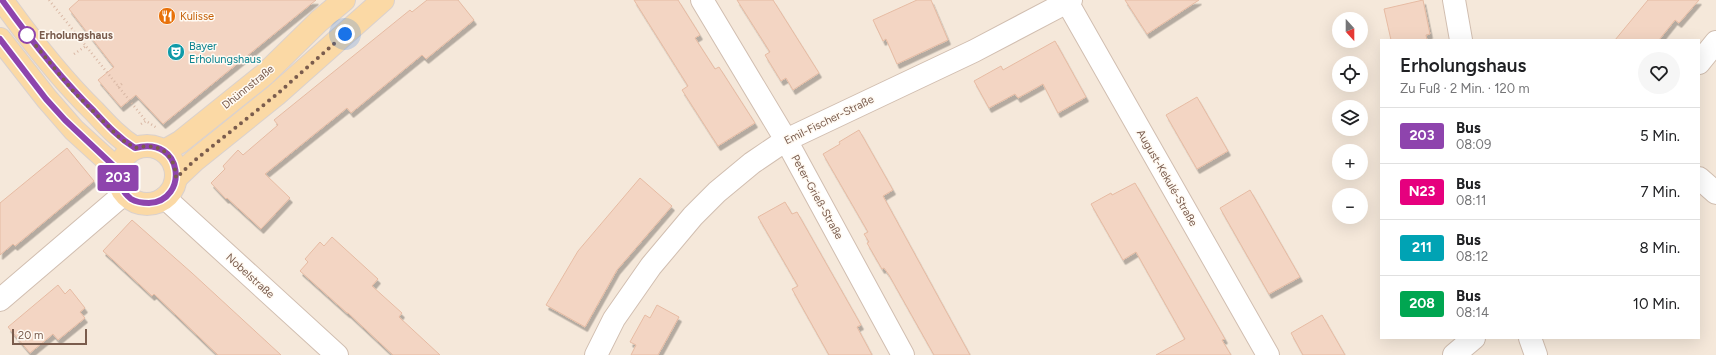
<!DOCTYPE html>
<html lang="de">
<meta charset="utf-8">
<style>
:root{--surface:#fff;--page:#f6f6f6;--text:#202124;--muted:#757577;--line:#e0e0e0}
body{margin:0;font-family:Figtree,sans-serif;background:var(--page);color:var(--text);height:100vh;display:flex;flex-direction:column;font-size:15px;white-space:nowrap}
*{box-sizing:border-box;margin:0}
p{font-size:13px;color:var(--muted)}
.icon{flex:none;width:22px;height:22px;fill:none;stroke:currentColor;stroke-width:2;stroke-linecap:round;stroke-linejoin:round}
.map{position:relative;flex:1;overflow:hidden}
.sheet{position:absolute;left:1380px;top:39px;width:320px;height:300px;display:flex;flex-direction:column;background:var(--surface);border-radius:0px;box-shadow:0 4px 16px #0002}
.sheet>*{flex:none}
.badge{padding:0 8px;border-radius:3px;font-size:14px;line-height:26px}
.needle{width:26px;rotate:159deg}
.tools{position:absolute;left:1332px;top:12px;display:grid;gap:8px}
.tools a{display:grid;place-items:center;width:36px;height:36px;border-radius:50%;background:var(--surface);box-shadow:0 4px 16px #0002;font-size:20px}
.scale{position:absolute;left:12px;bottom:10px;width:75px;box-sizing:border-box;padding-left:4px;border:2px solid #7a5c4d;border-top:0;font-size:11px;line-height:14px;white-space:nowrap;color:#7a5c4d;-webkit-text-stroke:3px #fffaf3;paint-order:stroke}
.you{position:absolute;width:20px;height:20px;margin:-10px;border:3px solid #fff;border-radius:50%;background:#1a73e8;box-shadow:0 0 0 6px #1a73e833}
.map>.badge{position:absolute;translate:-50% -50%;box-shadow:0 0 0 2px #fff}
.round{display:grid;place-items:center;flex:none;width:42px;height:42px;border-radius:21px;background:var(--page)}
.overview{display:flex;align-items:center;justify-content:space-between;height:68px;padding:0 20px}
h1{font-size:19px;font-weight:600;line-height:30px}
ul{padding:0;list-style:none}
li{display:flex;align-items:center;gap:12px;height:56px;padding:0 20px;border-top:1px solid var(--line)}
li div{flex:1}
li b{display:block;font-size:15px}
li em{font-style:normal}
li .badge{min-width:44px;font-weight:700;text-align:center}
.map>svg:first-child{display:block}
</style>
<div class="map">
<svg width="1716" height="355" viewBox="0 0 1716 355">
<defs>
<filter id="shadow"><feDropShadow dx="2.5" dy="4.5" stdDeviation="0" flood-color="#0004"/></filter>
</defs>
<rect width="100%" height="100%" fill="#fdf6ec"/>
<path fill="#f5e8da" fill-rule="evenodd" d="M0,0H1716V355H0ZM1339,19H1361V41H1339ZM1381,40H1699V338H1381ZM1339,63H1361V85H1339ZM1339,107H1361V129H1339ZM1339,151H1361V173H1339ZM1339,195H1361V217H1339Z"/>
<g fill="#f3d5c3" stroke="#e6bba3" filter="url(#shadow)">
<path d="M79,0H316L163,124L136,95L121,107L98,80L114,67L69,9Z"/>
<path d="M427,0H458L474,20L426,59L422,55L351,113L347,108L265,174L290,198L261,229L227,198L226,199L211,183L225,169L223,166L238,150L243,155L278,125L274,120L410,10L412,12Z"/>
<path d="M634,0H678L700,35L695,38L715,69L719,67L755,123L718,146L682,90L688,86Z"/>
<path d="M737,0H773L819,73L793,90L786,78L781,81L765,55L770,52Z"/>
<path d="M917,0H931L948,40L897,64L886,39L883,41L873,20Z"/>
<path d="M1125,0H1199L1147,34Z"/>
<path d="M1423,0L1430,34L1426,35L1427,40H1391L1384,9Z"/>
<path d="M1648,0H1699L1679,23L1675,20L1659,40H1615Z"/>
<path d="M1055,41L1086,97L1058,113L1043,84L1018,98L1015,94L989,108L974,81L1001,66L1003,70Z"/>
<path d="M1197,97L1228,151L1197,169L1166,115Z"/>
<path d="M859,130L893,190L883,196L970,355H934L889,275L884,268L882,269L867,243L869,242L864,234L868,232L823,154L840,144L839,142Z"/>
<path d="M67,148L94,181L15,246L13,244L0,255V203Z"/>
<path d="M640,178L672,206L617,270L585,327L546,305L578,251Z"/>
<path d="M1135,183L1225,339L1222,340L1231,355H1156L1185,339L1136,252L1123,260L1091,204L1111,193L1112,195Z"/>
<path d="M1250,190L1300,277L1269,294L1220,208Z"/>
<path d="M785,202L792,214L797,212L861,325L857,327L872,355H829L792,289L798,286L758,217Z"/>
<path d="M132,220L192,273L281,355H218L154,294L152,296L112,259L103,251Z"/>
<path d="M332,237L378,279L372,286L402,313L399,317L440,355H393L348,313H347L300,271L308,262L305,259L320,242L324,246Z"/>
<path d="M58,285L65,294L70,289L85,308L80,312L85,318L58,340L53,334L30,353L8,327Z"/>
<path d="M657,305L679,317L658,355H631L636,345L630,342L645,315L650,318Z"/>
<path d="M1322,315L1345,355H1303L1291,333Z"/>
</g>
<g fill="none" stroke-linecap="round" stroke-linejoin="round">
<defs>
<g id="minor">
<path d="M702,0L786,140L903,355"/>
<path d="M1066,0L1268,355"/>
<path d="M1454,0L1461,40"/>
<path d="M1699,63L1716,42"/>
<path d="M1699,178L1716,193"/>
<path d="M165,198L337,355"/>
<path d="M0,300L125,193"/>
<path d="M1530,338L1536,355"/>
<path d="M596,355L614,319L651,266L693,216L717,192L752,163L786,140L974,51L1071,0"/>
<path d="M1454,355L1474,338"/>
</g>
<g id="major">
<path d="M2,0C30,39 59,77 94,111C107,125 119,138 135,148"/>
<path d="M0,39L47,99L74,130L118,170"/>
<circle cx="147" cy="175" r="29"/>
<path d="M164,151L180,142L265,74L319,21L344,0"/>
<path d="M176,178L194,161L276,95L383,0"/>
</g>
</defs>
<use href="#minor" stroke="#d1beb0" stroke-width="24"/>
<use href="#major" stroke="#dad1cd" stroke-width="24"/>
<g stroke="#d9b8a5" stroke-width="2.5" stroke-dasharray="1 3" stroke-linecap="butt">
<path d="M49,0L146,121"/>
<path d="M74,54L86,46"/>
<path d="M118,87L124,82"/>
<path d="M141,124L146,121L157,128"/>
</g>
<use href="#minor" stroke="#fff" stroke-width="22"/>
<use href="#major" stroke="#fbd9a5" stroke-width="22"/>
</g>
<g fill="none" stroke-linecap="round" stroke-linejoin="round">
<defs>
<path id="line" d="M0,39L46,99L65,120L118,170C118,182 121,191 131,199C136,202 143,203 149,203C189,201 184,135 135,148C119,138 107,125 94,111C59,77 30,39 2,0"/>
</defs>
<use href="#line" stroke="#fff" stroke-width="9"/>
<use href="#line" stroke="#8e44ad" stroke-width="6"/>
<path stroke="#7a5c4d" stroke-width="4" stroke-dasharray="0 7.2" d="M27,35L74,92L121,139L135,148C159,142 175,153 176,178L194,161L276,95L345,34"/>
</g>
<defs>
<symbol id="restaurant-disc" viewBox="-11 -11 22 22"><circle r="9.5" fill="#e8710a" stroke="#fffaf3"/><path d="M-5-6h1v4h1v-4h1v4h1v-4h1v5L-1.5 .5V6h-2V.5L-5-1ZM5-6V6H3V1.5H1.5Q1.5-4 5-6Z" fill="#fff"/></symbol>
<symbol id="theatre-disc" viewBox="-11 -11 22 22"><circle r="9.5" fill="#0f9aa8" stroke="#fffaf3"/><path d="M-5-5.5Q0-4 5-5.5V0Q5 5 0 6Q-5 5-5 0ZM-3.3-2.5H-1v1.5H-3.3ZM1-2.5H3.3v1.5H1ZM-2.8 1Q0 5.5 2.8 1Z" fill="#fff"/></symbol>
</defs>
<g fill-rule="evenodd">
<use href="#restaurant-disc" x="157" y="6" width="20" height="20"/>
<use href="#theatre-disc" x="166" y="42" width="20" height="20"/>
</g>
<circle fill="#fff" stroke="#8e44ad" stroke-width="2" cx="27" cy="35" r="8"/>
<g text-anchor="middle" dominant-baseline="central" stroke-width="3" stroke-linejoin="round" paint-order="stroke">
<g font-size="11" fill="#c56008" stroke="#fffaf3" text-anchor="start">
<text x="180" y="16">Kulisse</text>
</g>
<g font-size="11" font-weight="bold" fill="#7a5c4d" stroke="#fffaf3" text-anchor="start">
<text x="39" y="35">Erholungshaus</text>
</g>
<g font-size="11" fill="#0d838f" stroke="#fffaf3" text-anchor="start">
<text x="189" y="46">Bayer<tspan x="189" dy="13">Erholungshaus</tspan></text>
</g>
<g font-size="11" fill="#7a5c4d" stroke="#fffaf3">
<text transform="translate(248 87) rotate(-39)">Dhünnstraße</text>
<text transform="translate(829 120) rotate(-26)">Emil-Fischer-Straße</text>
<text transform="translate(1167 178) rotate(60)">August-Kekulé-Straße</text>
<text transform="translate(817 197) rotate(61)">Peter-Grieß-Straße</text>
<text transform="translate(250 276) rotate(42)">Nobelstraße</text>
</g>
</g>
</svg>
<div class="tools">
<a><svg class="needle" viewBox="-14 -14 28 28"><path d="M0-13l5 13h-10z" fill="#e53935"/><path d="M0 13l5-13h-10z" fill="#757577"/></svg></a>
<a><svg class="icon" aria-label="locate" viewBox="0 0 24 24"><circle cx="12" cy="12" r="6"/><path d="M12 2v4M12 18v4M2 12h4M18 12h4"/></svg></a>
<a><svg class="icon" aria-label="layers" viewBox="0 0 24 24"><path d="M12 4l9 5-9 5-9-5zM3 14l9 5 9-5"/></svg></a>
<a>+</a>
<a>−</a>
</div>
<div class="scale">20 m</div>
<div class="you" style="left:345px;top:34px"></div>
<b class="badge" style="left:118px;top:178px;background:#8e44ad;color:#fff">203</b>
<section class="sheet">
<div class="overview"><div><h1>Erholungshaus</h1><p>Zu Fuß · 2 Min. · 120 m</p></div><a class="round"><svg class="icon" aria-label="heart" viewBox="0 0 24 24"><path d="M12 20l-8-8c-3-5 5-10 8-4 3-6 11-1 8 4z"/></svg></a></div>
<ul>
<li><span class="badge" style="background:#8e44ad;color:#fff">203</span><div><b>Bus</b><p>08:09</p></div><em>5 Min.</em></li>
<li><span class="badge" style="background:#e6007e;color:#fff">N23</span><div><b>Bus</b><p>08:11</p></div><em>7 Min.</em></li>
<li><span class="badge" style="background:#00a3b4;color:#fff">211</span><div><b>Bus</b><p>08:12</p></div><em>8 Min.</em></li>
<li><span class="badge" style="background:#00a651;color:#fff">208</span><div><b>Bus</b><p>08:14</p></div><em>10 Min.</em></li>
</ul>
</section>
</div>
